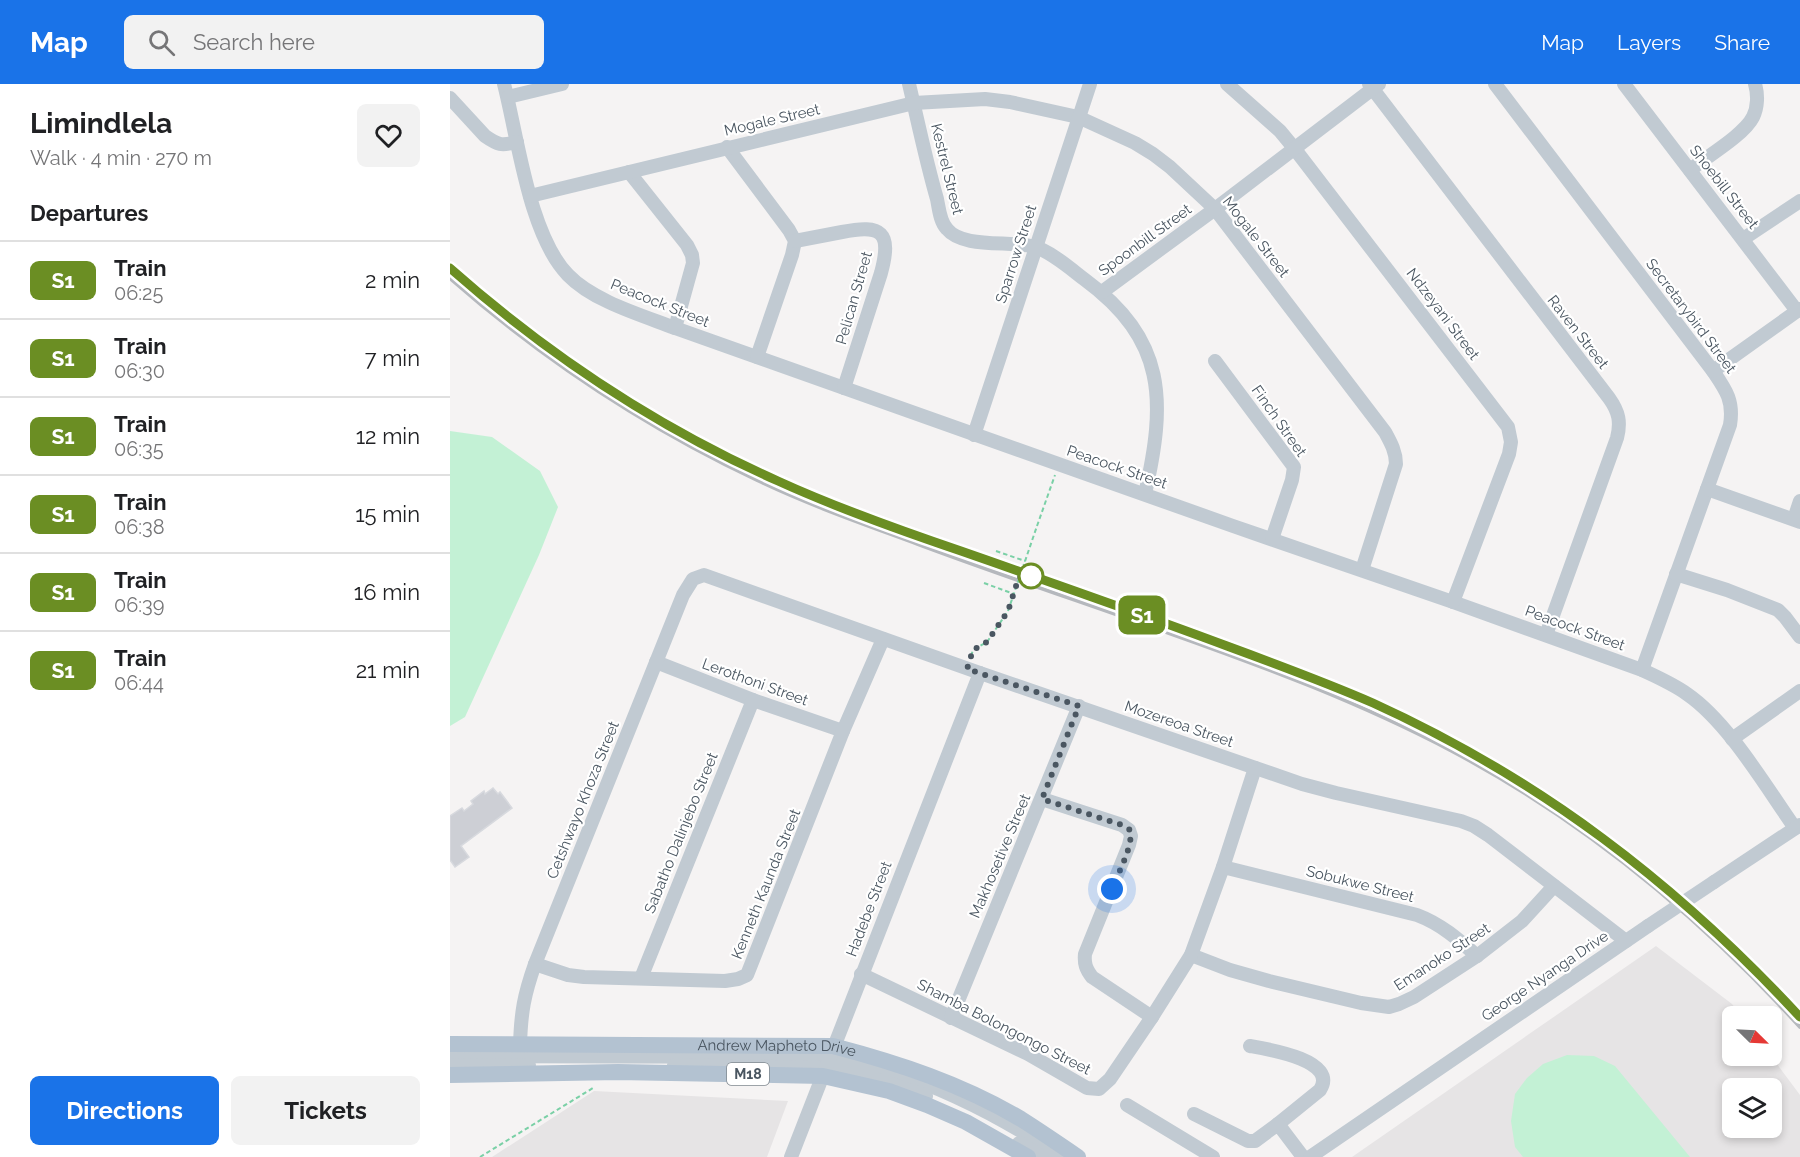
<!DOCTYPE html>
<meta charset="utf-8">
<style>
:root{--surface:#fff;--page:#f2f2f2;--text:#202124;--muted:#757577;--line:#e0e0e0;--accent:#1a73e8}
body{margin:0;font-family:Raleway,sans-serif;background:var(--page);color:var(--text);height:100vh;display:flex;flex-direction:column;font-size:22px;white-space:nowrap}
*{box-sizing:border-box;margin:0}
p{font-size:20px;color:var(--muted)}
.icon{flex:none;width:33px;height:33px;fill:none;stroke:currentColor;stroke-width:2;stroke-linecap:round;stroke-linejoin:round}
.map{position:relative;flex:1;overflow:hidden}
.details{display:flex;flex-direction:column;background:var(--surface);width:450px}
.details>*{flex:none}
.badge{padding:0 12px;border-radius:9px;font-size:21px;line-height:39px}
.needle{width:39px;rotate:114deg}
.controls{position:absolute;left:1272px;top:922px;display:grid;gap:12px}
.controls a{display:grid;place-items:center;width:60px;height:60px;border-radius:9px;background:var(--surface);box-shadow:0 3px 9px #0003;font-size:30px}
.you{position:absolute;width:30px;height:30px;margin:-15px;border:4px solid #fff;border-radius:50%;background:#1a73e8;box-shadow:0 0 0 9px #1a73e833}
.map>.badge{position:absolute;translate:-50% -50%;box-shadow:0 0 0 3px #fff}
h2{padding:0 30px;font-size:22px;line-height:54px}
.round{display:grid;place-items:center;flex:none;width:63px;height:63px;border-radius:9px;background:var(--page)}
.head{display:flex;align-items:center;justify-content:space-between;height:102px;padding:0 30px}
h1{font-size:28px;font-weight:700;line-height:45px}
.action{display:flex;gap:12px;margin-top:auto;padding:12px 30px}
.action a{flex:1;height:69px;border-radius:9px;background:var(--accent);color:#fff;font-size:24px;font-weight:700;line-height:69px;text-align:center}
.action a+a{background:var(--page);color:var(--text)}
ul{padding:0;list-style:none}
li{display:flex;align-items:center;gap:18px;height:78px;padding:0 30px;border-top:2px solid var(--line)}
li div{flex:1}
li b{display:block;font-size:22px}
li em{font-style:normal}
li .badge{min-width:66px;font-weight:700;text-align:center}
header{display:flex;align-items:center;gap:36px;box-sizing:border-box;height:84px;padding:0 30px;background:var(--accent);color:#fff}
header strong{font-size:28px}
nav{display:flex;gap:33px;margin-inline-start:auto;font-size:21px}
.search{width:420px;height:54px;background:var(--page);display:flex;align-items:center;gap:15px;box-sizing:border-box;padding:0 21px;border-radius:9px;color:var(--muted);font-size:22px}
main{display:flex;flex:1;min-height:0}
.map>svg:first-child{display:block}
</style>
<header>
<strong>Map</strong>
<div class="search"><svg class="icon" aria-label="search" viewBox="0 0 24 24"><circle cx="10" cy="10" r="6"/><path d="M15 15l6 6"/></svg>Search here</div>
<nav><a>Map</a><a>Layers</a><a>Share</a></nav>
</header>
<main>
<section class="details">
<div class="head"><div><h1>Limindlela</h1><p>Walk · 4 min · 270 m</p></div><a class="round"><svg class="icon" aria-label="heart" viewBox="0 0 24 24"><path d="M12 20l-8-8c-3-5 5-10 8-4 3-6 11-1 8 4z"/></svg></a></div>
<h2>Departures</h2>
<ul>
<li><span class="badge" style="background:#6b8e23;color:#fff">S1</span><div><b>Train</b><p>06:25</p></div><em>2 min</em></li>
<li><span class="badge" style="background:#6b8e23;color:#fff">S1</span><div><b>Train</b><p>06:30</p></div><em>7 min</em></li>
<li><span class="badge" style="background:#6b8e23;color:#fff">S1</span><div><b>Train</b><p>06:35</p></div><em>12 min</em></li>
<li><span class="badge" style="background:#6b8e23;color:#fff">S1</span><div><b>Train</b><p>06:38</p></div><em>15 min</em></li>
<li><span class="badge" style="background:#6b8e23;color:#fff">S1</span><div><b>Train</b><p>06:39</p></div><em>16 min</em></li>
<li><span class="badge" style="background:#6b8e23;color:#fff">S1</span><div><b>Train</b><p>06:44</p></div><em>21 min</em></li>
</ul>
<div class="action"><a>Directions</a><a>Tickets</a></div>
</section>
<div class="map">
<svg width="1350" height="1073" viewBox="0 0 1350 1073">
<rect width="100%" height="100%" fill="#f5f3f3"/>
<g fill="#e6e4e5" fill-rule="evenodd">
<path d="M1206,862L1282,920L1292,933H1282V972H1321L1350,1011V1073H902ZM1282,1005H1322V1044H1282Z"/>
<path d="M144,1007L338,1017L317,1073H42Z"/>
</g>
<g fill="#c3f1d5">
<path d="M0,347L42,353L90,387L108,423L89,471L15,633L0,642Z"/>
<path d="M1117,971L1144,972L1165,982L1240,1073H1073L1065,1063L1061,1037L1065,1010L1077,994L1093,980Z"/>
</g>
<path fill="#cdcfd5" stroke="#d7d9de" stroke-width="1.5" d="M43,704L48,710L50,708L62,724L11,762L19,773L5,783L0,776V732L12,724L14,727L23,720L21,717L34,707L35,710Z"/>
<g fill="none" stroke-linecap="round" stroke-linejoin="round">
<g stroke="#7ad0a6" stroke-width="2" stroke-dasharray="4.5 3" stroke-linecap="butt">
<path d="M587,442L605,391"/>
<path d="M546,467L575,477"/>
<path d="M534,499L564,510"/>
<path d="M521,572L523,566L537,558L558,527"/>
<path d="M30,1073L143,1004"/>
</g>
<g stroke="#c1cad2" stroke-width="14">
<path d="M54,0C68,54 79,151 118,191C143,217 191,231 225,244L783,442L1003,518L1192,586C1207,593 1223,600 1237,610C1278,638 1316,703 1345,744"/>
<path d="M459,0C468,38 476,77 487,115C489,125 490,138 497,145C513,165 561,156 585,163C600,167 621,185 634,195C717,256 716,317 695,410"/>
<path d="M777,0L830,47L844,64L1058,343L1061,358L1059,370L1003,518"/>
<path d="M919,0L1159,314C1169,328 1171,338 1167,354L1096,551"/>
<path d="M1045,0L1263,287C1276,306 1284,317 1280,341L1192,586"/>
<path d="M1174,0L1347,227"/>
<path d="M58,13L112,0"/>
<path d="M0,14L35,52C48,61 51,62 67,58"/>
<path d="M277,63L339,146L345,157L342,171L307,273"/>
<path d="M1240,86C1256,73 1294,51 1303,33C1308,23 1308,10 1305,0"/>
<path d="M179,88L237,161L242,171L243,179L225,244"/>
<path d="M80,112L464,19L535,15L560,18L628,33L685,59L703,70L720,83L765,125L935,348C941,359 946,368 946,380L912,486"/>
<path d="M1293,155L1350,117"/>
<path d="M345,157C360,154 376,151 392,148C432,140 442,148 431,189L394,304"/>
<path d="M652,208L765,125L929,0"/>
<path d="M765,277L844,383L842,396L822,455"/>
<path d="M1263,287L1350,225"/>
<path d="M524,351L640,0"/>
<path d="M1257,405L1350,438"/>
<path d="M1344,435L1350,417"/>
<path d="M1226,490L1277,506L1328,526L1335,533L1350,553"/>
<path d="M206,578L303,616L393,647"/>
<path d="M1282,655L1350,607"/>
<path d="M592,715L672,741L679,746L681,752L679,761L635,870C634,880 636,885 642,893L702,933"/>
<path d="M773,783L967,831C991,840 1008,855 1027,872"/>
<path d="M1264,798L1350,741"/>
<path d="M741,871L780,886L819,897L911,919L939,923L949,920L964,913L1027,872L1072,837L1104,802"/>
<path d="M85,880L118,891L134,893L275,897L288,895L297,891L393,647L433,555"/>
<path d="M411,890L578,970L637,1004L649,1005L660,995L702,933L741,871L773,783L805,684"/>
<path d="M191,894L303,616"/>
<path d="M501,934L629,622"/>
<path d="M70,961C71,928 74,911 85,880L233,511L243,495L254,491L530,589L852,700L886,709L1011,737L1024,742L1038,751L1176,857"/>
<path d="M800,962C817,965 889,976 870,1006L828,1040"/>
<path d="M0,972L379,973C399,977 419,980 438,986C498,1006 559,1037 611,1073"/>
<path d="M224,981L375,984L429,996L476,1012"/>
<path d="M0,982L79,981"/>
<path d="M677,1021L763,1073"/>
<path d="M744,1030L798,1057H805L828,1040L853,1073"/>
<path d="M569,1059L592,1073"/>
<path d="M341,1073L530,589"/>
<path d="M860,1073L1198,842"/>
</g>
<g stroke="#b3c2d1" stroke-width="16">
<path id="s1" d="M0,960L383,962C448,979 512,1000 571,1035C590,1047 609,1060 628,1073"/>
<path d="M0,991L168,988L373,992L439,1007L477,1021L516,1038L578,1073"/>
</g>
<path stroke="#b5b8bd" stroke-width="4" d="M0,194C92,275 197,344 307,396C359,421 414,440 468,460C551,491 635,519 719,549C815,583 911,619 1002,667C1134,737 1249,832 1350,943"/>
<path stroke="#7ad0a6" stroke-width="2" stroke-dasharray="4.5 3" stroke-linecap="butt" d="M558,527L587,442"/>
<path stroke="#c1cad2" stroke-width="14" d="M1198,842L1264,798"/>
</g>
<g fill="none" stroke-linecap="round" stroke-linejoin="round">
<defs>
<path id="line" d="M0,184C97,270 209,344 328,397C387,424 449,446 511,467C600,498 689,529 777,562C826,580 875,598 923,619C1090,695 1226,799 1350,933"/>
</defs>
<use href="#line" stroke="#fff" stroke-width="14"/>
<use href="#line" stroke="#6b8e23" stroke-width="9"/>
<path stroke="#4a5661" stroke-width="6" stroke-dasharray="0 10.8" d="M581,492L569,493L558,527L537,558L523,566L517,585L629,622L592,715L672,741L680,746C684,761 668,789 662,805"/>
</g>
<circle fill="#fff" stroke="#6b8e23" stroke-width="3" cx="581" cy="492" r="12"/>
<g text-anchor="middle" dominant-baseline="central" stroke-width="4.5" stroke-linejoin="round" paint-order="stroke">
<rect fill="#fff" stroke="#808990" stroke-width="1.5" x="277" y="979" width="42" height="22" rx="4.5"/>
<g font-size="14" font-weight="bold" fill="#4a5661">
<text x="298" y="990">M18</text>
</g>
<g font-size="15" fill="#4a5661" stroke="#fff">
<text transform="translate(322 36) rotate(-13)">Mogale Street</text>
<text transform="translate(497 85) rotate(76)">Kestrel Street</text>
<text transform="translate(1274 103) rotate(52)">Shoebill Street</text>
<text transform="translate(806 153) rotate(52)">Mogale Street</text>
<text transform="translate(695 156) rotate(-36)">Spoonbill Street</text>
<text transform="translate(566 170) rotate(-72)">Sparrow Street</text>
<text transform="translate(404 214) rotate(-74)">Pelican Street</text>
<text transform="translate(210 219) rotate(22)">Peacock Street</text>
<text transform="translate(993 230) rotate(53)">Ndzeyani Street</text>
<text transform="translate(1241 232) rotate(53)">Secretarybird Street</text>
<text transform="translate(1128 248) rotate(52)">Raven Street</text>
<text transform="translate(829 337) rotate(55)">Finch Street</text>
<text transform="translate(667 383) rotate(19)">Peacock Street</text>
<text transform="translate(1125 544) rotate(20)">Peacock Street</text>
<text transform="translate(305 598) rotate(20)">Lerothoni Street</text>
<text transform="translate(729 640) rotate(19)">Mozereoa Street</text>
<text transform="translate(133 716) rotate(-68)">Cetshwayo Khoza Street</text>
<text transform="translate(231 749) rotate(-68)">Sabatho Dalinjebo Street</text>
<text transform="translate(550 772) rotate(-67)">Makhosetive Street</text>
<text transform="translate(316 800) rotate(-68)">Kenneth Kaunda Street</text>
<text transform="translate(910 800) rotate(14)">Sobukwe Street</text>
<text transform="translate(419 825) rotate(-69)">Hadebe Street</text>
<text transform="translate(992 873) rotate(-33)">Emanoko Street</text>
<text transform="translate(1095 892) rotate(-34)">George Nyanga Drive</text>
<text transform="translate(554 943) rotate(27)">Shamba Bolongongo Street</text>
<text stroke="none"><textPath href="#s1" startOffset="327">Andrew Mapheto Drive</textPath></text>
</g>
</g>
</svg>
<div class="controls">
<a><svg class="needle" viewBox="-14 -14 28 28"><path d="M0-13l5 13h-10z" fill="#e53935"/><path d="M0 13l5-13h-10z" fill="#757577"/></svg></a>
<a><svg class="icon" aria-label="layers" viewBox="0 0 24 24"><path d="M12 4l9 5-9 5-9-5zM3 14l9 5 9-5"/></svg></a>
</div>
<div class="you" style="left:662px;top:805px"></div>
<b class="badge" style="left:692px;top:531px;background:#6b8e23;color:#fff">S1</b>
</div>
</main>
